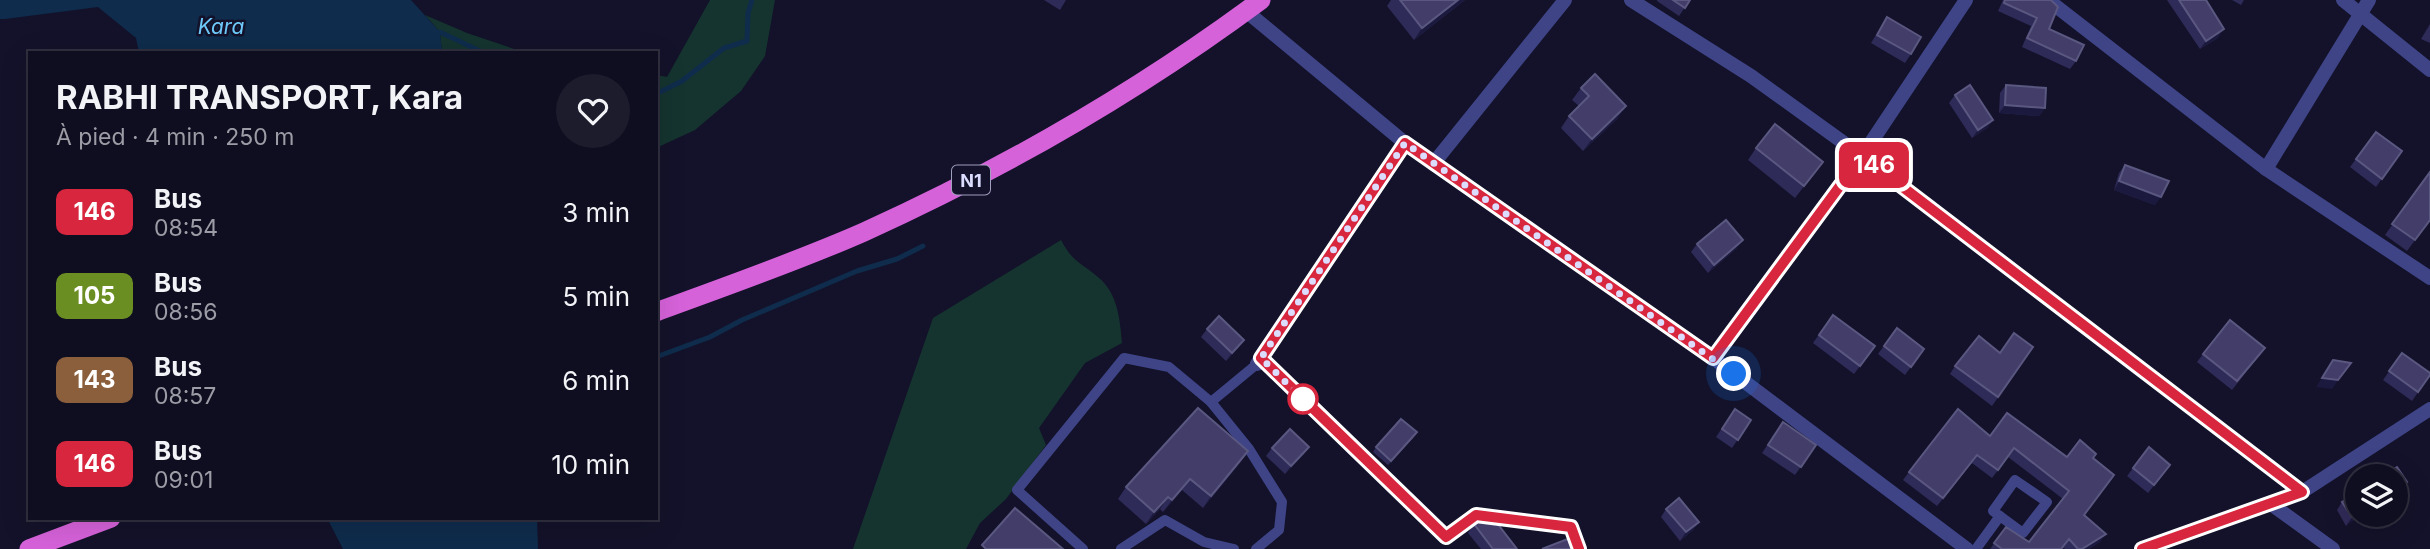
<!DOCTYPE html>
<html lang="fr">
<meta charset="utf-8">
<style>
:root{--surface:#0e0e20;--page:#1c1c2d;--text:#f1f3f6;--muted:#9b9ca5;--line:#2e2e3e}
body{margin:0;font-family:Inter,sans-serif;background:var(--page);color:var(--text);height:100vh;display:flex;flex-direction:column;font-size:26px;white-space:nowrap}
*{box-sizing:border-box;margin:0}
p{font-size:23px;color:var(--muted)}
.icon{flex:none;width:38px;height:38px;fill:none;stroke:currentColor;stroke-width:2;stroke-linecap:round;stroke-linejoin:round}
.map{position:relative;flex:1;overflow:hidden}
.side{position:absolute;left:28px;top:51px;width:630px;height:469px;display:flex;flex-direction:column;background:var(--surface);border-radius:0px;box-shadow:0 7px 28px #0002,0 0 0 2px var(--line)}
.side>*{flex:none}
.badge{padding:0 14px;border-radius:10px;font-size:24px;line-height:46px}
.tools{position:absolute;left:2345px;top:464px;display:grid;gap:14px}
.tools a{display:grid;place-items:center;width:63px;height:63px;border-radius:50%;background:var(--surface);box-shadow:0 7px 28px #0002,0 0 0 2px var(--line);font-size:35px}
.you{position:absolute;width:35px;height:35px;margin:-18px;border:5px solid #fff;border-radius:50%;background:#1a73e8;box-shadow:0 0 0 10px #1a73e833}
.map>.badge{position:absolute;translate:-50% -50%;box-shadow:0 0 0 4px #fff}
.round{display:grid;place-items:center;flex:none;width:74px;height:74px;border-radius:37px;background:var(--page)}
.head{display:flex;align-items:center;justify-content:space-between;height:119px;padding:0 28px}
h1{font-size:33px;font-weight:700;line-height:52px}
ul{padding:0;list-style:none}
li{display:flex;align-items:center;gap:21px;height:84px;padding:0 28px}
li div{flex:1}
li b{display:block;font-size:26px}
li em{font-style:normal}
li .badge{min-width:77px;font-weight:700;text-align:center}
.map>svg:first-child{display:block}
</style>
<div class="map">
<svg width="2430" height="549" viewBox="0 0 2430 549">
<rect width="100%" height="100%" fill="#13122a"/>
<g fill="#15342f">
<path d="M710,0H775L765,56L741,91L695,130L656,148V75L667,77Z"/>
<path d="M425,15L467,33L523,52H442L440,32Z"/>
<path d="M1061,240C1073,263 1081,262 1099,278C1118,294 1120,320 1122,343L1085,363L1039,428L1046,445L1006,499L980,523L966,549H853L933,318Z"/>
</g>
<g fill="#0f2c4c">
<path d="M0,0H411L440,32L442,52H139L136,38L98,7L5,19H0Z"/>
<path d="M327,518H537L538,549H343Z"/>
</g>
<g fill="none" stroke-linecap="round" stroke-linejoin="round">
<g stroke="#0f2c4c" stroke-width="5">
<path d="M440,32L482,52"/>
<path d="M656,94L682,81L724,48L747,41L748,13L752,0"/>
<path d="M656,357L710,337L742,320L857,271L897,259L923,246"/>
</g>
<g stroke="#3f4487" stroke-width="10">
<path d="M1211,402L1257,364"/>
<path d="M2015,480L2047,502L2023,533L1993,511Z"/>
<path d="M1083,549L1017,490L1124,358L1169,367L1211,402L1249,449L1282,502L1279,530L1256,549"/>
<path d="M1121,549L1165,520L1204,542L1234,549"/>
<path d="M1976,549L2000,516"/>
</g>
<g stroke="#3f4487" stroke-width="14">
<path d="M1631,0L1751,76L1862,156L2302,492"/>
<path d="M2048,0L2266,169L2430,278"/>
<path d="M2343,0L2430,70"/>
<path d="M1246,11L1405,143L1713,358L1967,549"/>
<path d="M1433,164L1565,0"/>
<path d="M2266,169L2369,0"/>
<path d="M1261,358L1446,537L1476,515L1571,527L1579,549"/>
<path d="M1713,358L1862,156L1966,0"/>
<path d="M1257,364L1405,143"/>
<path d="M2271,504L2333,549"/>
<path d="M2142,549L2302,492L2430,409"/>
</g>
<g stroke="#d662da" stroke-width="19">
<path d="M656,312C726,286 796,262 864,232C1005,168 1137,92 1261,0"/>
<path d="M29,549L111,518"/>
</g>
</g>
<g fill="#2f2b58">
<path d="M1044,0H1066L1060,10Z"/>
<path d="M1391,0H1465L1414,40L1387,6Z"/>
<path d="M1657,0H1690L1679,16L1657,1Z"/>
<path d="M2003,0H2051L2049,29L2076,61L2070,69L2022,47L2031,26L1998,11Z"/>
<path d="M2167,0H2206L2218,38L2200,49Z"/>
<path d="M2232,0H2244L2241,5Z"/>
<path d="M1887,17L1911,54L1905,63L1871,43Z"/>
<path d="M2430,24V43L2421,39Z"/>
<path d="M2006,85L2045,108L2039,116L1999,113L2000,93Z"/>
<path d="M1581,88L1618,118L1583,151L1561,128L1569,116L1579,106L1572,100Z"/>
<path d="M1955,95L1993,120L1987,128L1972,138L1949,103Z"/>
<path d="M2376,132L2402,151L2376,187L2350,167Z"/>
<path d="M1756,148L1823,162L1795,198L1748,160Z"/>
<path d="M2125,165L2155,205L2114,190L2119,173Z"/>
<path d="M2430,172V220L2407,251L2385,235Z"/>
<path d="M1697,244L1737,248L1708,273L1691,252Z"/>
<path d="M1833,315L1875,346L1854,374L1813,343Z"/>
<path d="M1897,328L1924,349L1905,375L1878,354Z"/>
<path d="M1207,329L1244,340L1238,348L1226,361L1201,337Z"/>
<path d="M2033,347L1992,406L1950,374L1955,366L2000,353Z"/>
<path d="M2265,348L2232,390L2197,362L2203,354Z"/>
<path d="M2402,353L2430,375L2412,401L2383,380Z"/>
<path d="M1735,409L1751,420L1732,448L1716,437Z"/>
<path d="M1783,422L1816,445L1795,475L1762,453Z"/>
<path d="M1990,436L2067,457L2093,458L2084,515L2100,542L2089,549H2065L2064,548L2062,549H1990L2006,527L2029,542L2063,499L2008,457L1992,478L1972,463L1937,506L1903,480L1909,472Z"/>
<path d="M1414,437L1388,465L1373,452L1376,447Z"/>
<path d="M1309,447L1303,455L1285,474L1266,456L1272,448Z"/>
<path d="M1248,451L1240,463L1203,508L1182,490L1163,512L1160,509L1146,524L1118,499L1126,487Z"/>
<path d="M2133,468L2164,473L2148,493L2127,476Z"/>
<path d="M2342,502L2357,514L2346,526L2337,510Z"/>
<path d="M1666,509L1699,522L1693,530L1680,541L1661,517Z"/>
<path d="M1474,524L1517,549H1481L1468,533Z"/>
</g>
<g fill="#1c193e">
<path d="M1458,0H1465L1414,40L1422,28Z"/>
<path d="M2224,29L2218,38L2200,49L2206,41Z"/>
<path d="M2005,105L2045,108L2039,116L1999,113Z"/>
<path d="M1626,106L1618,118L1583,151L1592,139Z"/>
<path d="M1993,120L1987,128L1972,138L1978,130Z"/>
<path d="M2119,181L2161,197L2155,205L2114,190Z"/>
<path d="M1743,240L1737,248L1708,273L1714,265Z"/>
<path d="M1244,340L1238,348L1226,361L1232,353Z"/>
<path d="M2351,363L2332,389L2316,387L2322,378Z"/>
<path d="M1309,447L1303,455L1285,474L1291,466Z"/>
<path d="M1248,451L1240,463L1203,508L1211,496Z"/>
<path d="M1190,479L1182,490L1163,512L1172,500Z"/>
<path d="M2407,482L2401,490L2396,493V489Z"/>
<path d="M1168,497L1160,509L1146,524L1154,512Z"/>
<path d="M2357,514H2363L2346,526L2352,517Z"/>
<path d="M1699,522L1693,530L1680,541L1686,532Z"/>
<path d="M2106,534L2100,542L2089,549H2082Z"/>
</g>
<g fill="#423e69" stroke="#5a5781" stroke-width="2">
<path d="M1400,0H1458L1422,28Z"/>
<path d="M1673,0H1690L1685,8Z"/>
<path d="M2005,0H2051L2058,7L2049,29L2084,45L2076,61L2027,38L2037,18L2004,3Z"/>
<path d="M2179,0H2206L2224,29L2206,41Z"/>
<path d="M1887,17L1921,37L1911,54L1877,35Z"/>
<path d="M1595,74L1626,106L1592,139L1569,116L1589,96L1581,88Z"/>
<path d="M1970,85L1993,120L1978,130L1955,95Z"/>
<path d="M2006,85L2046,88L2045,108L2005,105Z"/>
<path d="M1775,124L1823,162L1804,186L1756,148Z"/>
<path d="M2376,132L2402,151L2382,179L2356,159Z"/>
<path d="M2125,165L2169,181L2161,197L2119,181Z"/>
<path d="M2430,172V220L2415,240L2392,224Z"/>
<path d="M1726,220L1743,240L1714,265L1697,244Z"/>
<path d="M1833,315L1875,346L1860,366L1819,335Z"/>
<path d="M1219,316L1244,340L1232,353L1207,329Z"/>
<path d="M2230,320L2265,348L2237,381L2203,354Z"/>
<path d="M1897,328L1924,349L1911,367L1884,346Z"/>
<path d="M2014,333L2033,347L1998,397L1955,366L1979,336L2000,353Z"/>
<path d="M2402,353L2430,373V375L2418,392L2389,371Z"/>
<path d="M2333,360L2351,363L2338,380L2322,378Z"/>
<path d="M1198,408L1248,451L1211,496L1190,479L1172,500L1168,497L1154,512L1126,487Z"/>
<path d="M1735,409L1751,420L1738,440L1722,429Z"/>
<path d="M1958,409L1990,436L2007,413L2067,457L2080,440L2096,454L2093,458L2114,475L2084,515L2106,534L2082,549H2078L2069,539L2061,549H2002L1994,543L2006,527L2029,542L2069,491L2014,448L1998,470L1977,455L1943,498L1909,472Z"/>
<path d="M1401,419L1417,432L1391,461L1376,447Z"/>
<path d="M1783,422L1816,445L1801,467L1768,445Z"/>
<path d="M1290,429L1309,447L1291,466L1272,448Z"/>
<path d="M2149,447L2170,465L2154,485L2133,468Z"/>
<path d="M2397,467L2407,482L2396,489V476H2383Z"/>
<path d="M2357,492V514L2352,517L2342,502Z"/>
<path d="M1679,498L1699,522L1686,532L1666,509Z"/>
<path d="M1015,508L1063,549H986L982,545Z"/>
<path d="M1484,517L1493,518L1517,549H1493L1474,524Z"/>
<path d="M1570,538L1573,549H1542Z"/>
</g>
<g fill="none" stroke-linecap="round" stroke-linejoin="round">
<defs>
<path id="line" d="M1579,549L1571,527L1476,515L1446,537L1261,358L1405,143L1713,358L1862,156L2302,492L2142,549"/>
</defs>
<use href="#line" stroke="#fff" stroke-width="16"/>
<use href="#line" stroke="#d7263d" stroke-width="10"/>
<path stroke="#dcdcfe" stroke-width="7" stroke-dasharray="0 12.6" d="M1303,399L1261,358L1405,143L1734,374"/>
</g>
<circle fill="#fff" stroke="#d7263d" stroke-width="3.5" cx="1303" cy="399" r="14"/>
<g text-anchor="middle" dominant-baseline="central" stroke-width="5" stroke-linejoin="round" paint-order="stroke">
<rect fill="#13122a" stroke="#a09fbe" stroke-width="2" x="952" y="165.5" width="38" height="29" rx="5"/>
<g font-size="18" font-weight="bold" fill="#dcdcfe">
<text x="971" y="180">N1</text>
</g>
<g font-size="21" font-style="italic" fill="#6ec9fa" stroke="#13122a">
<text x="221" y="26">Kara</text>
</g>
</g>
</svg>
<div class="tools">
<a><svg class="icon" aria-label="layers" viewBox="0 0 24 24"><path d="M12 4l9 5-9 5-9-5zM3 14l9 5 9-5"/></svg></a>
</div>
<div class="you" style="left:1734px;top:374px"></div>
<b class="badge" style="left:1874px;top:165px;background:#d7263d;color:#fff">146</b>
<section class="side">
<div class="head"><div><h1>RABHI TRANSPORT, Kara</h1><p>À pied · 4 min · 250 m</p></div><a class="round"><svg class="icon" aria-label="heart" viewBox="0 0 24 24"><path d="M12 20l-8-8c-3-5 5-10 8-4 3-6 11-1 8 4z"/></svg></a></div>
<ul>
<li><span class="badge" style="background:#d7263d;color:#fff">146</span><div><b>Bus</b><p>08:54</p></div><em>3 min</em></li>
<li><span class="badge" style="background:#6b8e23;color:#fff">105</span><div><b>Bus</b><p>08:56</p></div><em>5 min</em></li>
<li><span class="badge" style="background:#8b5e3c;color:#fff">143</span><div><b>Bus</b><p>08:57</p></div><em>6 min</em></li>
<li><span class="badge" style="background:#d7263d;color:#fff">146</span><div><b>Bus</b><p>09:01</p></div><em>10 min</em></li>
</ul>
</section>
</div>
